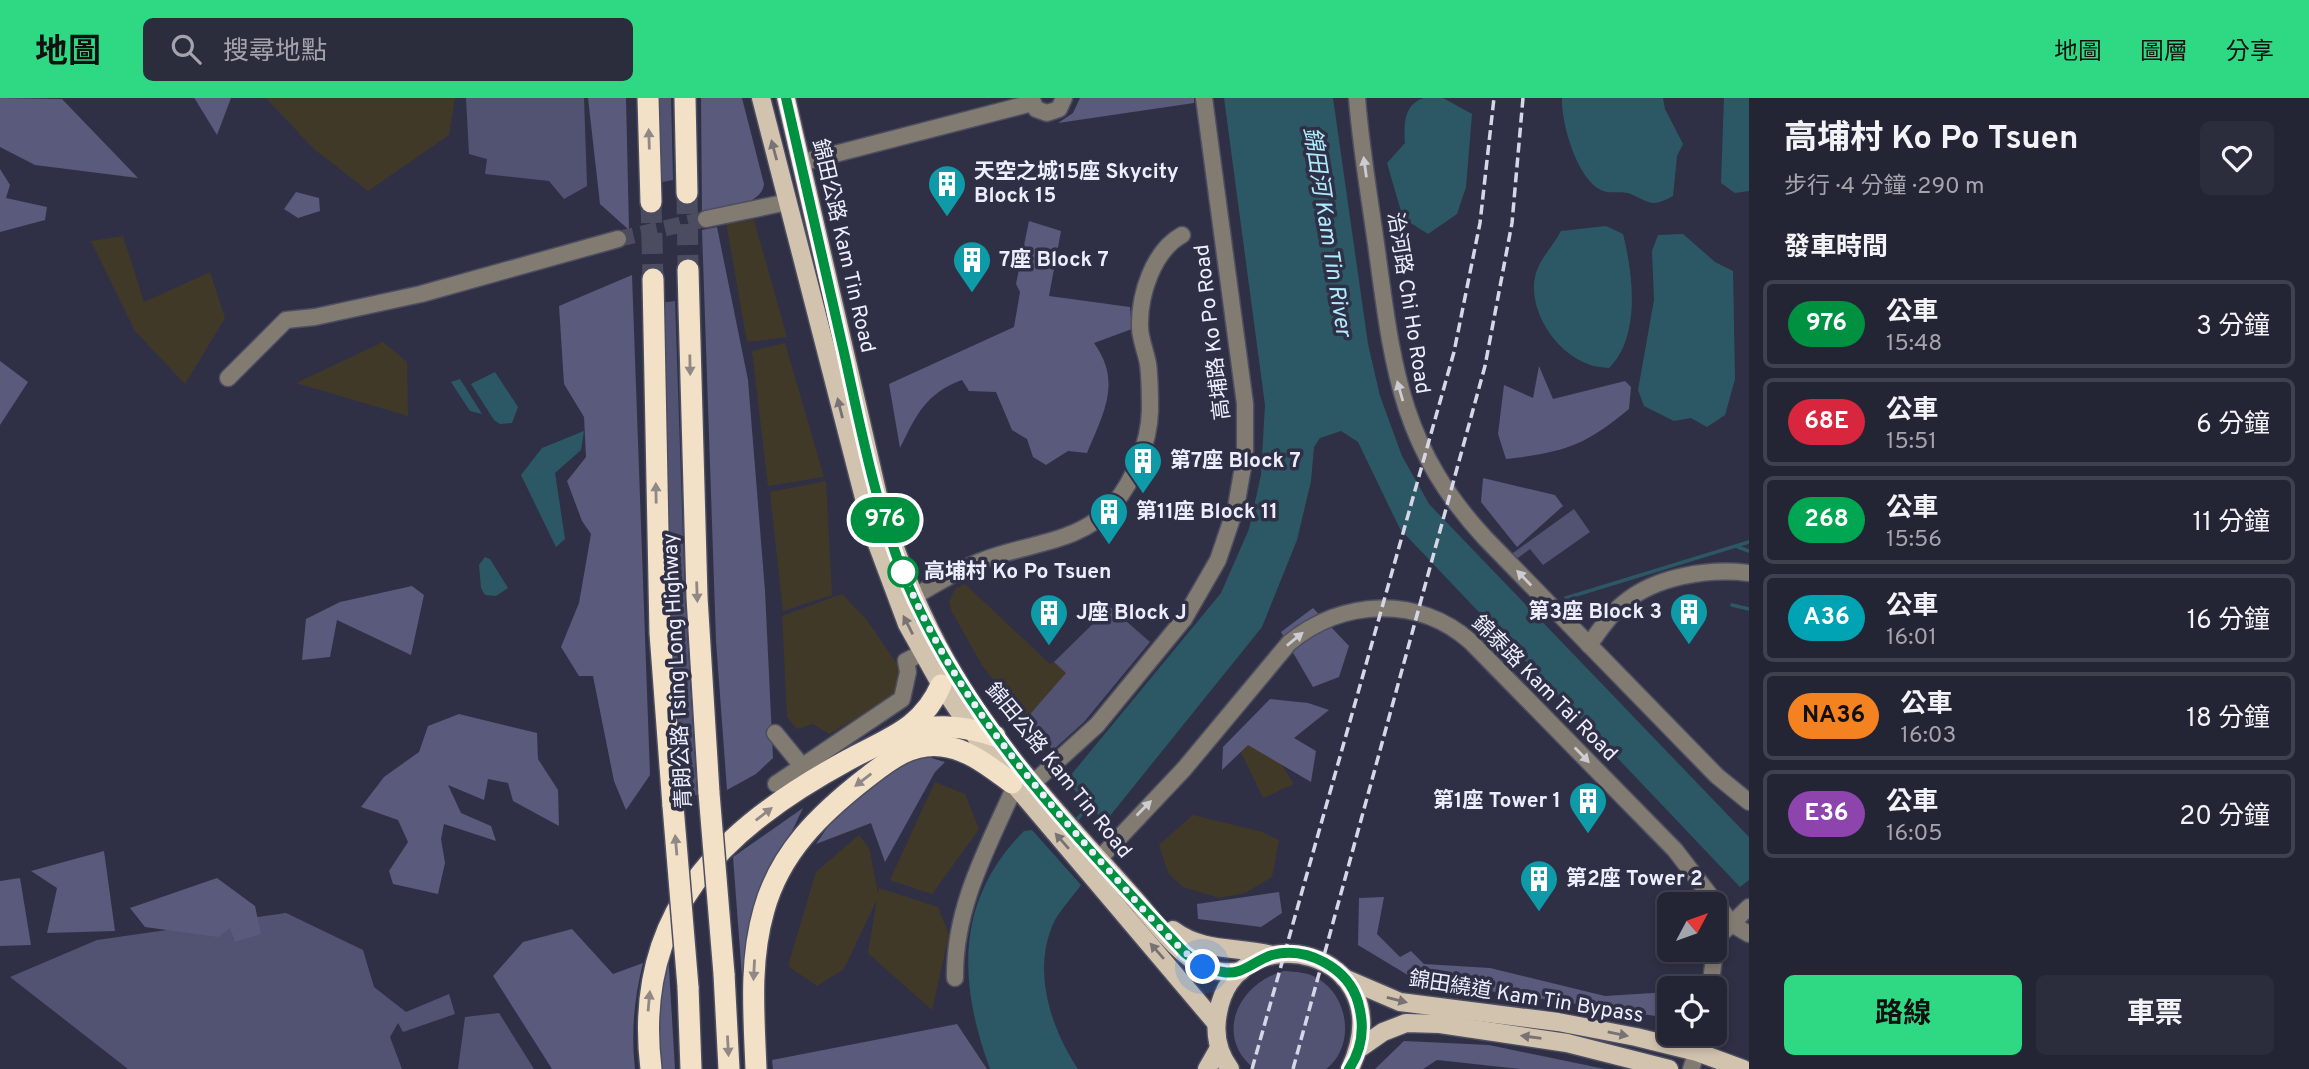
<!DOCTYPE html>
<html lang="zh-TW">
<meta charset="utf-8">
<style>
:root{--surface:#232434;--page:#2b2c3c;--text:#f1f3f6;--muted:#a3a4ac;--line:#40414f;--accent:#2fd883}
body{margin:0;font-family:Overpass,"Noto Sans TC",sans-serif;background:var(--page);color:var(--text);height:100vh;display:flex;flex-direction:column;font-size:26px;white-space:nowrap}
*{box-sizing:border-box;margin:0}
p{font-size:23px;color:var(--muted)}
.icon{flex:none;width:38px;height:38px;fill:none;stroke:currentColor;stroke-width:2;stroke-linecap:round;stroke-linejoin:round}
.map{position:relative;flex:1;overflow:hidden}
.details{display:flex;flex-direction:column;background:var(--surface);width:560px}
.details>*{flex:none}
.badge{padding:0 14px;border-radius:23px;font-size:24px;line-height:46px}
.needle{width:46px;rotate:49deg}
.fabs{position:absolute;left:1657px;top:794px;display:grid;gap:14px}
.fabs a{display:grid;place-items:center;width:70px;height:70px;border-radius:10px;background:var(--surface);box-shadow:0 4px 10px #0003,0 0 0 2px var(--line);font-size:35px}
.you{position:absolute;width:35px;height:35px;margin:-18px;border:5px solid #fff;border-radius:50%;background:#1a73e8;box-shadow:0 0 0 10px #1a73e833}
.map>.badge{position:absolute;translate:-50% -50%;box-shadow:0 0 0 4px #fff}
h2{padding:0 35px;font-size:26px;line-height:63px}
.round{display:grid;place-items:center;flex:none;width:74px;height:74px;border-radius:10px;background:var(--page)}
.summary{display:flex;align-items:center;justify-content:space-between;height:119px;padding:0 35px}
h1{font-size:33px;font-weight:700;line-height:52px}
.button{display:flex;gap:14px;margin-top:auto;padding:14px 35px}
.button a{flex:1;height:80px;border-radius:10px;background:var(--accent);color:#111;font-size:28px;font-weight:700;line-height:80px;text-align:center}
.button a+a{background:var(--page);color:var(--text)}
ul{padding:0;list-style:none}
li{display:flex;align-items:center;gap:21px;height:88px;margin:0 14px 10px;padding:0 21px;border:4px solid var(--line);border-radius:10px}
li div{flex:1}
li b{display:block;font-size:26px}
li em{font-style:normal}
li .badge{min-width:77px;font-weight:700;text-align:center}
header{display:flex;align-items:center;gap:42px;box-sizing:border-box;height:98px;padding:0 35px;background:var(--accent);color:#111}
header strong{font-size:33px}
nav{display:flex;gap:38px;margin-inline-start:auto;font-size:24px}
.search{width:490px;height:63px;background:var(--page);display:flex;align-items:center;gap:18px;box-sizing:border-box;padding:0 24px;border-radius:10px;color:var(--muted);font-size:26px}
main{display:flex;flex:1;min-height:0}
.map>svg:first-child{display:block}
</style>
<header>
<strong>地圖</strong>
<div class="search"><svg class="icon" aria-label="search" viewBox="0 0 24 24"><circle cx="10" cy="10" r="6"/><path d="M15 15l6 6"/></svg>搜尋地點</div>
<nav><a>地圖</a><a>圖層</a><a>分享</a></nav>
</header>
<main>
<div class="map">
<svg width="1749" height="971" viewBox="0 0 1749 971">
<rect width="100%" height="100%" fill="#2f3045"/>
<g fill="#413928">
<path d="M266,0H455L449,37L368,93L314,51Z"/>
<path d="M754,122L787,239L747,244L726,124Z"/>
<path d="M123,138L144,204L210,174L225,220L185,286L135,233L91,143Z"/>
<path d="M383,244L407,264L408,318L296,285Z"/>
<path d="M785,245L824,379L768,388L752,253Z"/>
<path d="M826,383L832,497L783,513L770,394Z"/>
<path d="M965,486L1050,566L1054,564L1067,575L1025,622L982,567L952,514L949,504L955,491Z"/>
<path d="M842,496L866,521L902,573L893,600L829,636L813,626L797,631L787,619L782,518Z"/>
<path d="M1257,628L1294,686L1263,700L1236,644Z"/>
<path d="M935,684L965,696L979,731L932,796L890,782Z"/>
<path d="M1193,717L1262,734L1279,742L1272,779L1245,795L1219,800L1183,789L1168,775L1159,747Z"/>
<path d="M859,737L869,750L878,795L879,790L938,809L949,837L932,912L868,855L877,801L844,871L817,888L788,868L816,774Z"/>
</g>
<g fill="#525373">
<path d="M466,0H584L587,88L564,101L549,83L485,76L487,61L469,56Z"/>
<path d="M655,0H671L673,82L657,85Z"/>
<path d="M675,203L685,500L697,697L680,699L668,503L660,205Z"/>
<path d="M1574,411L1590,434L1543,467L1530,451L1511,465L1506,460Z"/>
<path d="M1110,509L1150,544L1084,624L1053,652L1025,622L1066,575L1054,564Z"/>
<path d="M286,815L363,852L374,889L406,914L449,896L455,916L403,934L398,925L390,939L402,971H128L10,879L97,842Z"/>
<path d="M1284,873C1296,874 1307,874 1317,880C1349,898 1356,948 1326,971H1255C1213,939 1238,885 1284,873Z"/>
<path d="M499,915L534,971H458L465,919Z"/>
</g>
<g fill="#595a7c">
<path d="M0,0L62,1L138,80L35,67L0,49Z"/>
<path d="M194,0H231L217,37L195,1Z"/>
<path d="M588,0H626L629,132L600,106Z"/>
<path d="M701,0H742L764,86C762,108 720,111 702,115Z"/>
<path d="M1080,0H1194V5L1058,25L1073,15Z"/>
<path d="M0,71L10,87L6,100L47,109L45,122L0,134Z"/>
<path d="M296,94L319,100L320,113L298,120L284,111Z"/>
<path d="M1029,123L1061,133L1049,198L1130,209L1132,231L1094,245C1122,284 1104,314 1087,355L1068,353L1046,367L1033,359L1027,341L1012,332L996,294L969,293L962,282C926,295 916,317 900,350L889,286L1014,229L1020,194L1016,186Z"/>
<path d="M717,129L748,282L765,493L773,660L756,676L727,692L716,543L702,132Z"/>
<path d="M632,177L650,677L626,712L614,683L593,578H579L561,549L579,505L591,436L582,423L567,383L586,359L584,319L564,286L559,208Z"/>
<path d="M0,263L28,284L0,327Z"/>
<path d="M1539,268L1553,301L1625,283L1631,289L1629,311C1583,349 1564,354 1506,361L1498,336L1504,287L1533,300Z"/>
<path d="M1483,380L1555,397L1563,408L1517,449L1481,404Z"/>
<path d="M412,488L424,497L411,557L337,522L330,559L302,562L306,521L340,504Z"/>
<path d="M1313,510L1349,548L1339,579L1313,589L1281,534Z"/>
<path d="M1270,601L1308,605L1329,612L1294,640L1316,653L1311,684L1248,647L1222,672L1223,649Z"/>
<path d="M459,616L537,635L538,661L558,692L559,728L513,703L508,685L488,681L484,702L448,687L461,715L491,728L496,743L444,726L441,741L445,765L438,796L393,786L389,773L408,744L398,722L361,709L384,679L419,654L428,628Z"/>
<path d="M897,650L945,664L935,674L885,764L871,725L816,746L865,674Z"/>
<path d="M803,710L757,807L742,879L733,759Z"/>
<path d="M104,753L115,833L47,835L57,790L31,773Z"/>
<path d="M20,780L31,847L0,848V783Z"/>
<path d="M217,780L255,808L261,836L235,844L230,830L218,839L145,829L130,810Z"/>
<path d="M1279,794L1282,815L1261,829L1198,821L1197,806Z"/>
<path d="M1384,799L1377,836L1400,859L1411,853L1424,866L1490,870L1605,898L1669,894V920L1416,882L1358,847L1359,800Z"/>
<path d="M572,831L613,876L643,865C634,901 631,934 635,971H552L493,878L523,844Z"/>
<path d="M668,853L675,971H656L653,941Z"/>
<path d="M957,926L987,971H773L772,962Z"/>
<path d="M1404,943L1489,947L1605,971H1520L1437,962L1423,971H1375Z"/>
</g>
<g fill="#2c5866">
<path d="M1224,0H1333L1368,246L1380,298L1402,358L1429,406L1749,739V782L1740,789L1400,431L1358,344L1341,333L1320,340L1314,349L1311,383L1297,442L1262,529L1105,724L1066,683L1221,495L1249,431L1261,377L1265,307Z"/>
<path d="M1424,0H1443L1472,16L1466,89L1457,116L1428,136L1403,120L1387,65L1405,45C1404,28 1403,6 1424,0Z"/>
<path d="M1562,0H1663L1665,11L1683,46L1677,58L1673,98C1650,111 1649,103 1628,95C1620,93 1609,96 1601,92C1577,81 1561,25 1562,0Z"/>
<path d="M1724,0H1749V93L1735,95L1721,85Z"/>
<path d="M1606,128L1623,136C1633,175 1641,239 1609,270C1602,269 1594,269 1588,266C1554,254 1526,209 1536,175C1541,159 1554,147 1561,133Z"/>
<path d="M1683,136L1715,164L1733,173L1735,281L1725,317L1707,329L1691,320L1674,323L1644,308L1638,292L1654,202L1652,153L1658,137Z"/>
<path d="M495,274L518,309L512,325L500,326L494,322L471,286Z"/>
<path d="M460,281L482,316L470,313L451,284Z"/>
<path d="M584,333L581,352L555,375L565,441L556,449L521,377L542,350Z"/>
<path d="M485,459L490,461L508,490L496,498L485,497L481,490L479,467Z"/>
<path d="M1032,732L1081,787C1073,798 1062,810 1055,822C1031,870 1050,929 1078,971H990C958,884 955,802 1024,733Z"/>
</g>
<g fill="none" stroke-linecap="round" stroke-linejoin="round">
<g stroke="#2c5866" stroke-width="3.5">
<path d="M1738,449L1749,453"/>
<path d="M1566,500L1749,444"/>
<path d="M1732,507L1749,511"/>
<path d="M1075,724L1090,706"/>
</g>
<path stroke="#4c4c61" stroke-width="16" stroke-dasharray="16 8" stroke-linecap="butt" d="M618,141L706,121"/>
<g stroke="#4c4c61" stroke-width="21" stroke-dasharray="21 10" stroke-linecap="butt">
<path d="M687,95L688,172"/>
<path d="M651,104L653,181"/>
</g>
<defs>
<g id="minor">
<path d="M1031,0L1036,11L1047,15L1059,11L1064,0"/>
<path d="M1357,0C1361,51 1370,102 1377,153C1393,271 1401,349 1485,440L1717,678L1749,704"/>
<path d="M800,65L1032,5"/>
<path d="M706,121L788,104"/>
<path d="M228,280L286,222L315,219L421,196L618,141"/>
<path d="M913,499C936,486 959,471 984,462C1027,445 1082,445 1114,406C1134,382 1149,345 1150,313C1150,298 1150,281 1148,266C1146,254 1140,241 1140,229C1139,197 1153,153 1182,137"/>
<path d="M1589,547C1600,532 1610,516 1624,505C1656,478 1709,470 1749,475"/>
<path d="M775,635L802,668"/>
<path d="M1033,685L1097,627L1184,521L1218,462L1236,409L1245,357V306L1204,0"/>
<path d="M776,686L902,601L908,574L906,563L922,555"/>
<path d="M1099,761L1184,671L1289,545C1342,501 1418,497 1471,544L1675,752L1732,826L1749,836"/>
<path d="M1715,851L1720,837L1749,809"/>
<path d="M955,880C954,813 984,756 1011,697L1018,692"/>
<path d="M1710,891L1715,852"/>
<path d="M1691,971L1703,936"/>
</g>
<g id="major">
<path d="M761,0L873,435L907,526L941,587L985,652L1216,925"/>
<path d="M786,0L880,406C898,462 919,515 948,566C997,653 1067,725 1133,799C1153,821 1177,857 1205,869C1217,875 1228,875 1241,873"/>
<path d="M1173,832C1204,855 1237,848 1272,857"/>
<path d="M1344,880L1400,904L1558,924L1636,939L1697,954L1743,971"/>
<path d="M1360,950L1383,934L1406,925L1440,926L1567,945L1669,971"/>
<path d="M1207,971L1219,950"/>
<path d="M1230,971C1218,955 1214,935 1218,915C1235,813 1406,850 1350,971"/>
</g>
<g id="highway">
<path d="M648,0L651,104"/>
<path d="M685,0L687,95"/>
<path d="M688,172L697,499L709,695"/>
<path d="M653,181L660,535L673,708"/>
<path d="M908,633C940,626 964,628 995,638"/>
<path d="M724,876L729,971"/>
<path d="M688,889L691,971"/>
<path d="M651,971C632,816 721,731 848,662C888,640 922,631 941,587"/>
<path d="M756,971C754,918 749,864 764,812C780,754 820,716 866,680C888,663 911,644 942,648C969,651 991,670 1012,685"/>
</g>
</defs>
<use href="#minor" stroke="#4d4e62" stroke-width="19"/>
<use href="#major" stroke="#4d4e62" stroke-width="21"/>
<use href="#highway" stroke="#4d4e62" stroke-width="24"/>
<use href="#minor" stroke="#827b71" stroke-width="16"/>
<use href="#major" stroke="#d2c3af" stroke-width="18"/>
<use href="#highway" stroke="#f2e0c7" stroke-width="21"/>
<g stroke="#d6d7e6" stroke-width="3.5" stroke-dasharray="10 5" stroke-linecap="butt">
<path d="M1252,971L1454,254L1480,125L1494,0"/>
<path d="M1293,971L1485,268L1512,125L1523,0"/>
</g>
<defs>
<g id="highway-bridge">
<path d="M709,695L724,876"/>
<path d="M673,708L688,889"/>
</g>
</defs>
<use href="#highway-bridge" stroke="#4d4e62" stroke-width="24" stroke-linecap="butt"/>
<use href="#highway-bridge" stroke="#f2e0c7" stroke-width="21"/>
</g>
<defs><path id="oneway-solid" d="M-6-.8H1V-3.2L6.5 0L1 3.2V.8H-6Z" transform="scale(1.75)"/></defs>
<g fill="#908886">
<use href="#oneway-solid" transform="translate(649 41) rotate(-92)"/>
<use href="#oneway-solid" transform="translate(690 267) rotate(89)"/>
<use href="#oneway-solid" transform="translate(656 395) rotate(-91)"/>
<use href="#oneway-solid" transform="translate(697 494) rotate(88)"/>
<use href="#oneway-solid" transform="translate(863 682) rotate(142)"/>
<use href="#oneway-solid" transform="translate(764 716) rotate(-38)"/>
<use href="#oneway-solid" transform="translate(676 747) rotate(-95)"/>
<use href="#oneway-solid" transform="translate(754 872) rotate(93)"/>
<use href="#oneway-solid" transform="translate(649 903) rotate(-85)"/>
<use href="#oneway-solid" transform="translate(728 948) rotate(87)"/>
</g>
<g fill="#787275">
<use href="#oneway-solid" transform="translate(774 52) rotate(-105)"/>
<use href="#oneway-solid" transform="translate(840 310) rotate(-104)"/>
<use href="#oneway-solid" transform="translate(908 527) rotate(-117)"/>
<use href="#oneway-solid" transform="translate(1062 743) rotate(-131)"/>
<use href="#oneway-solid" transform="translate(1157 853) rotate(-131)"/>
<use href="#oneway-solid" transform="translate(1397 902) rotate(14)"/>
<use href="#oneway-solid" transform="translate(1618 936) rotate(11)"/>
<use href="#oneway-solid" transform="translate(1531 939) rotate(-172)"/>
</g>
<g fill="#cdccd3">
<use href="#oneway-solid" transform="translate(1365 69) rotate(-98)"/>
<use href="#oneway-solid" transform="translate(1400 293) rotate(-106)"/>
<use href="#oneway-solid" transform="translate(1524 480) rotate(-134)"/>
<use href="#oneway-solid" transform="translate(1295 541) rotate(-39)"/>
<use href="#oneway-solid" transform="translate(1582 657) rotate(46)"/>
<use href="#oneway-solid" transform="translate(1144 710) rotate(-45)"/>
</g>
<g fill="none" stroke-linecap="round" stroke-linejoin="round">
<defs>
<path id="line" d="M786,0C806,86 826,172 845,259C863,341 879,426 915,503C978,638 1084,747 1185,855C1197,864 1207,872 1223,874C1242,878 1255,862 1272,857C1307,848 1348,870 1358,904C1365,928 1363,950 1349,971"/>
</defs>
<use href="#line" stroke="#fff" stroke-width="16"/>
<use href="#line" stroke="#009140" stroke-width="10"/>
<path stroke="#edeefd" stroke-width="7" stroke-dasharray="0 12.6" d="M903,474L901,468C947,585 1020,673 1103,766C1135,801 1165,840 1203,869"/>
</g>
<defs>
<symbol id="building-pin" viewBox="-11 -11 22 30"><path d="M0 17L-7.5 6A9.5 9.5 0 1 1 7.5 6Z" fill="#0f9aa8" stroke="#2f3045"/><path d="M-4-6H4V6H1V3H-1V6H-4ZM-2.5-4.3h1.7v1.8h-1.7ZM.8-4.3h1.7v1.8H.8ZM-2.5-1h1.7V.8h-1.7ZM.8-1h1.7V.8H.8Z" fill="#fff"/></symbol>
</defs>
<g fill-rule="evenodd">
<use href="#building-pin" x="925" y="64" width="44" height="60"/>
<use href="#building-pin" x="950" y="140" width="44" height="60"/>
<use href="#building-pin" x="1121" y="341" width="44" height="60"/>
<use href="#building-pin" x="1087" y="392" width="44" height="60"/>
<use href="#building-pin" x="1667" y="492" width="44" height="60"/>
<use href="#building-pin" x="1027" y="493" width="44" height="60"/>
<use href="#building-pin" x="1566" y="681" width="44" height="60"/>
<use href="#building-pin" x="1517" y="759" width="44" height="60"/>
</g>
<circle fill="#fff" stroke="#009140" stroke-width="3.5" cx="903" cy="474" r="14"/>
<g text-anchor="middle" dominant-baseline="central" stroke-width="7" stroke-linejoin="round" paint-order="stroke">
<g font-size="21" font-weight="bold" fill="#edeefd" stroke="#2f3045" text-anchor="start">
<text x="974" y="74">天空之城15座 Skycity<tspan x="974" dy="24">Block 15</tspan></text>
<text x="999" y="162">7座 Block 7</text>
<text x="1170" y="363">第7座 Block 7</text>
<text x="1136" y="414">第11座 Block 11</text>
<text x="1662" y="514" text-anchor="end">第3座 Block 3</text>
<text x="1076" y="515">J座 Block J</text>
<text x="1561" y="703" text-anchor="end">第1座 Tower 1</text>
<text x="1566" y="781">第2座 Tower 2</text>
</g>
<g font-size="21" fill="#edeefd" stroke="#2f3045">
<text transform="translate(843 148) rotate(77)">錦田公路 Kam Tin Road</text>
<text transform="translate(1408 205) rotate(81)">治河路 Chi Ho Road</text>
<text transform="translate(1213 234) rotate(-97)">高埔路 Ko Po Road</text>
<text transform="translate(678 573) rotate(-93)">青朗公路 Tsing Long Highway</text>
<text transform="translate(1544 591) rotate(45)">錦泰路 Kam Tai Road</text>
<text transform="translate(1058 673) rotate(51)">錦田公路 Kam Tin Road</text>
<text transform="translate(1526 900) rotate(9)">錦田繞道 Kam Tin Bypass</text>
</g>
<g font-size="21" font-weight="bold" fill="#edeefd" stroke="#2f3045" text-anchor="start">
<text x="924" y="474">高埔村 Ko Po Tsuen</text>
</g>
<g font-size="23" font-style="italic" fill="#afebfe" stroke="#2f3045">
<text transform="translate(1326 134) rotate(81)">錦田河 Kam Tin River</text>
</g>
</g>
</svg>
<div class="fabs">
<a><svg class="needle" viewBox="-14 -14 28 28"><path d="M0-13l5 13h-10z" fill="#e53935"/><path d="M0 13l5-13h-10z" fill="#a3a4ac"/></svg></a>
<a><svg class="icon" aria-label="locate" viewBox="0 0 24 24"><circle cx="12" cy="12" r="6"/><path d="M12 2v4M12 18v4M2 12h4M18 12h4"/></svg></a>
</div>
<div class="you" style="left:1203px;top:869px"></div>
<b class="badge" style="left:885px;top:422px;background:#009140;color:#fff">976</b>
</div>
<section class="details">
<div class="summary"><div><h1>高埔村 Ko Po Tsuen</h1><p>步行 · 4 分鐘 · 290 m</p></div><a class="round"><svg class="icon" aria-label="heart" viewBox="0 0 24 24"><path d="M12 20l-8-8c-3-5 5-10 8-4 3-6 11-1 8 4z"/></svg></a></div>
<h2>發車時間</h2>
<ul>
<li><span class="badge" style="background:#009140;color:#fff">976</span><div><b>公車</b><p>15:48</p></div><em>3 分鐘</em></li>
<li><span class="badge" style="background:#d7263d;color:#fff">68E</span><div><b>公車</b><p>15:51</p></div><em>6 分鐘</em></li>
<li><span class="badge" style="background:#00a651;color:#fff">268</span><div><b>公車</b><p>15:56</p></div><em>11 分鐘</em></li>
<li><span class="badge" style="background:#00a3b4;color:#fff">A36</span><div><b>公車</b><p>16:01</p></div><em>16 分鐘</em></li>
<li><span class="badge" style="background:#f58220;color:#111">NA36</span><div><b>公車</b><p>16:03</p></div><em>18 分鐘</em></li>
<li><span class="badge" style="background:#8e44ad;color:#fff">E36</span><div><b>公車</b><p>16:05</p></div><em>20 分鐘</em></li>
</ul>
<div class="button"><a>路線</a><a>車票</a></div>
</section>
</main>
